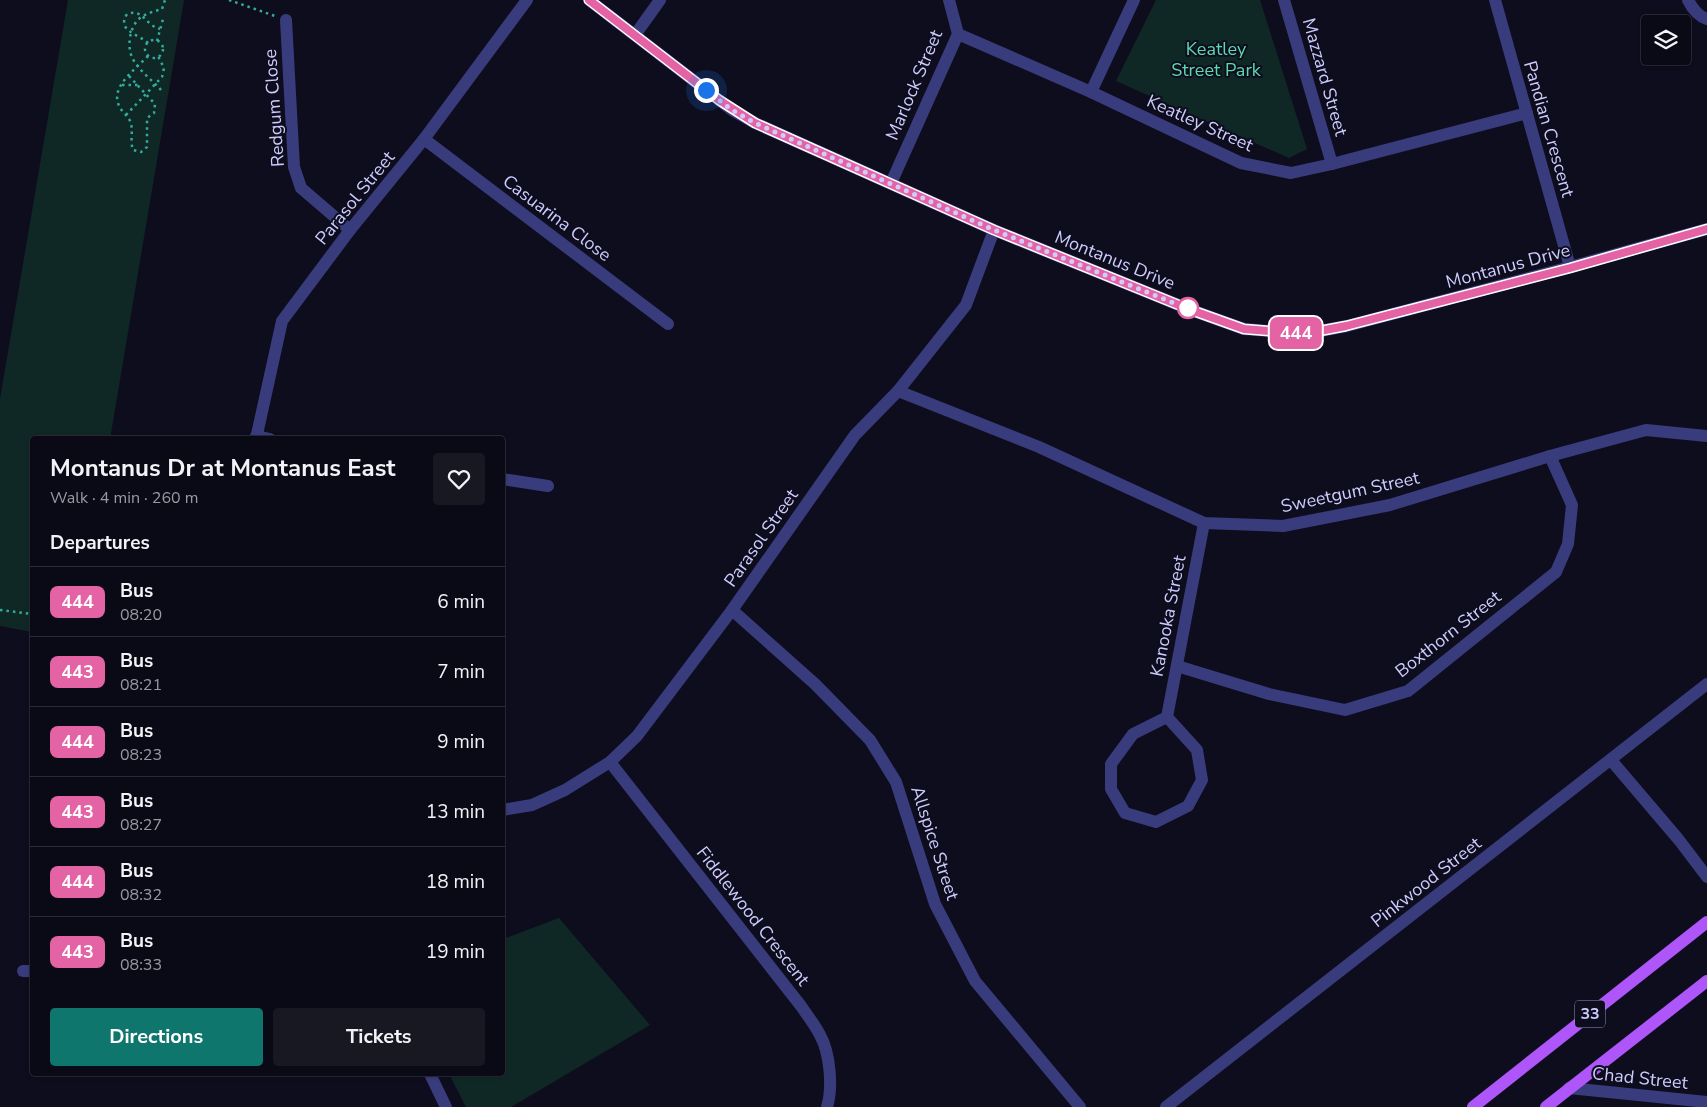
<!DOCTYPE html>
<meta charset="utf-8">
<style>
:root{--surface:#0a0a16;--page:#181823;--text:#f1f3f6;--muted:#999aa1;--line:#2a2b35;--accent:#0f766e}
body{margin:0;font-family:"Nunito Sans",sans-serif;background:var(--page);color:var(--text);height:100vh;display:flex;flex-direction:column;font-size:19px;white-space:nowrap}
*{box-sizing:border-box;margin:0}
p{font-size:16px;color:var(--muted)}
.icon{flex:none;width:28px;height:28px;fill:none;stroke:currentColor;stroke-width:2;stroke-linecap:round;stroke-linejoin:round}
.map{position:relative;flex:1;overflow:hidden}
.sheet{position:absolute;left:30px;top:436px;width:475px;height:640px;display:flex;flex-direction:column;background:var(--surface);border-radius:5px;box-shadow:0 1px 4px #0004,0 0 0 1px var(--line)}
.sheet>*{flex:none}
.badge{padding:0 10px;border-radius:8px;font-size:18px;line-height:32px}
.tools{position:absolute;left:1641px;top:15px;display:grid;gap:10px}
.tools a{display:grid;place-items:center;width:50px;height:50px;border-radius:5px;background:var(--surface);box-shadow:0 1px 4px #0004,0 0 0 1px var(--line);font-size:25px}
.you{position:absolute;width:25px;height:25px;margin:-12px;border:4px solid #fff;border-radius:50%;background:#1a73e8;box-shadow:0 0 0 8px #1a73e833}
.map>.badge{position:absolute;translate:-50% -50%;box-shadow:0 0 0 2px #fff}
h2{padding:0 20px;font-size:19px;line-height:45px}
.round{display:grid;place-items:center;flex:none;width:52px;height:52px;border-radius:5px;background:var(--page)}
.headline{display:flex;align-items:center;justify-content:space-between;height:85px;padding:0 20px}
h1{font-size:24px;font-weight:700;line-height:38px}
.primary-button{display:flex;gap:10px;margin-top:auto;padding:10px 20px}
.primary-button a{flex:1;height:58px;border-radius:5px;background:var(--accent);color:#fff;font-size:20px;font-weight:700;line-height:58px;text-align:center}
.primary-button a+a{background:var(--page);color:var(--text)}
ul{padding:0;list-style:none}
li{display:flex;align-items:center;gap:15px;height:70px;padding:0 20px;border-top:1px solid var(--line)}
li div{flex:1}
li b{display:block;font-size:19px}
li em{font-style:normal}
li .badge{min-width:55px;font-weight:700;text-align:center}
.map>svg:first-child{display:block}
</style>
<div class="map">
<svg width="1707" height="1107" viewBox="0 0 1707 1107">
<rect width="100%" height="100%" fill="#0e0d1e"/>
<g fill="#102825">
<path d="M68,0H184L110,439H32V632L0,626V399Z"/>
<path d="M1156,0H1260L1307,149L1289,158L1116,81Z"/>
<path d="M559,918L650,1025L511,1107H466L449,1074H502L503,939Z"/>
</g>
<g fill="none" stroke-linecap="round" stroke-linejoin="round">
<g stroke="#31ac9a" stroke-width="2.5" stroke-dasharray="2.5 4" stroke-linecap="butt">
<path d="M229,0L275,16"/>
<circle cx="154" cy="49" r="9"/>
<path d="M157,41L163,19"/>
<path d="M148,43C139,34 116,31 127,14C143,8 145,25 160,29"/>
<path d="M129,76L155,104L154,113L147,118V147L141,152L133,150C130,142 133,132 131,123C128,115 120,111 118,103C112,85 137,68 148,56"/>
<path d="M122,85H138"/>
<path d="M161,90C153,81 141,72 134,61C126,49 129,27 140,18C147,13 155,11 162,9L165,0"/>
<path d="M126,115L162,77L164,68L158,56"/>
<path d="M0,610L32,614"/>
</g>
<g stroke="#393c7c" stroke-width="12">
<path d="M589,0L732,110L755,123L994,230L1191,310L1244,329L1304,334L1347,326L1570,267L1707,229"/>
<path d="M1284,0L1332,164"/>
<path d="M1495,0L1570,267"/>
<path d="M1688,0C1692,8 1698,16 1707,19"/>
<path d="M286,20L294,167L301,188L350,230"/>
<path d="M958,34L1091,92L1241,163L1291,173L1332,164L1527,113"/>
<path d="M635,35L660,0"/>
<path d="M1091,92L1134,0"/>
<path d="M424,139L668,324"/>
<path d="M891,183L958,34L949,0"/>
<path d="M898,391L1039,447L1204,523L1283,526L1390,505L1550,456L1646,430L1707,436"/>
<path d="M256,436L270,439"/>
<path d="M256,439L282,321L350,230L424,139L527,0"/>
<path d="M502,479L548,486"/>
<path d="M732,610L815,684L870,740L896,782L935,904L975,981L1080,1107"/>
<path d="M1177,666L1269,694L1345,710L1408,691L1556,572L1568,544L1572,505L1550,456"/>
<path d="M1167,717L1197,750L1202,780L1188,806L1156,822L1125,813L1111,789V764L1133,734L1167,717L1204,523"/>
<path d="M1611,760L1679,840L1707,877"/>
<path d="M610,762L801,1006C807,1015 815,1025 820,1035C830,1053 833,1087 827,1107"/>
<path d="M502,810L532,805L565,790L610,762L637,736L732,610L855,435L898,391L966,305L994,230"/>
<path d="M23,971H32"/>
<path d="M430,1074L446,1107"/>
<path d="M1569,1088L1707,1102"/>
<path d="M1166,1107L1707,684"/>
</g>
<g stroke="#af56fa" stroke-width="12">
<path d="M1473,1107L1707,922"/>
<path d="M1546,1107L1707,981"/>
</g>
</g>
<g fill="none" stroke-linecap="round" stroke-linejoin="round">
<defs>
<path id="line" d="M589,0L719,100L755,123L994,230L1191,310L1244,329L1304,334L1346,326L1570,268L1707,229"/>
</defs>
<use href="#line" stroke="#fff" stroke-width="11"/>
<use href="#line" stroke="#e463a4" stroke-width="8"/>
<path stroke="#cdccfd" stroke-width="5" stroke-dasharray="0 9" d="M706,90L732,110L755,123L994,230L1191,310L1188,308"/>
</g>
<circle fill="#fff" stroke="#e463a4" stroke-width="2.5" cx="1188" cy="308" r="10"/>
<g text-anchor="middle" dominant-baseline="central" stroke-width="4" stroke-linejoin="round" paint-order="stroke">
<rect fill="#0e0d1e" stroke="#9493ba" stroke-width="1" x="1575" y="1000.5" width="30" height="27" rx="4"/>
<g font-size="16" font-weight="bold" fill="#cdccfd">
<text x="1590" y="1014">33</text>
</g>
<g font-size="18" fill="#5bdab0" stroke="#0e0d1e">
<text x="1216" y="49">Keatley<tspan x="1216" dy="21">Street Park</tspan></text>
</g>
<g font-size="18" fill="#cdccfd" stroke="#0e0d1e">
<text transform="translate(1325 77) rotate(74)">Mazzard Street</text>
<text transform="translate(914 85) rotate(-67)">Marlock Street</text>
<text transform="translate(274 108) rotate(-94)">Redgum Close</text>
<text transform="translate(1200 123) rotate(24)">Keatley Street</text>
<text transform="translate(1549 129) rotate(74)">Pandian Crescent</text>
<text transform="translate(355 198) rotate(-51)">Parasol Street</text>
<text transform="translate(557 218) rotate(37)">Casuarina Close</text>
<text transform="translate(1115 260) rotate(22)">Montanus Drive</text>
<text transform="translate(1508 266) rotate(-15)">Montanus Drive</text>
<text transform="translate(1350 492) rotate(-12)">Sweetgum Street</text>
<text transform="translate(761 538) rotate(-55)">Parasol Street</text>
<text transform="translate(1168 616) rotate(-79)">Kanooka Street</text>
<text transform="translate(1448 634) rotate(-38)">Boxthorn Street</text>
<text transform="translate(935 843) rotate(72)">Allspice Street</text>
<text transform="translate(1426 882) rotate(-38)">Pinkwood Street</text>
<text transform="translate(753 916) rotate(52)">Fiddlewood Crescent</text>
<text transform="translate(1640 1078) rotate(6)">Chad Street</text>
</g>
</g>
</svg>
<div class="tools">
<a><svg class="icon" aria-label="layers" viewBox="0 0 24 24"><path d="M12 4l9 5-9 5-9-5zM3 14l9 5 9-5"/></svg></a>
</div>
<div class="you" style="left:706px;top:90px"></div>
<b class="badge" style="left:1296px;top:333px;background:#e463a4;color:#fff">444</b>
<section class="sheet">
<div class="headline"><div><h1>Montanus Dr at Montanus East</h1><p>Walk · 4 min · 260 m</p></div><a class="round"><svg class="icon" aria-label="heart" viewBox="0 0 24 24"><path d="M12 20l-8-8c-3-5 5-10 8-4 3-6 11-1 8 4z"/></svg></a></div>
<h2>Departures</h2>
<ul>
<li><span class="badge" style="background:#e463a4;color:#fff">444</span><div><b>Bus</b><p>08:20</p></div><em>6 min</em></li>
<li><span class="badge" style="background:#e463a4;color:#fff">443</span><div><b>Bus</b><p>08:21</p></div><em>7 min</em></li>
<li><span class="badge" style="background:#e463a4;color:#fff">444</span><div><b>Bus</b><p>08:23</p></div><em>9 min</em></li>
<li><span class="badge" style="background:#e463a4;color:#fff">443</span><div><b>Bus</b><p>08:27</p></div><em>13 min</em></li>
<li><span class="badge" style="background:#e463a4;color:#fff">444</span><div><b>Bus</b><p>08:32</p></div><em>18 min</em></li>
<li><span class="badge" style="background:#e463a4;color:#fff">443</span><div><b>Bus</b><p>08:33</p></div><em>19 min</em></li>
</ul>
<div class="primary-button"><a>Directions</a><a>Tickets</a></div>
</section>
</div>
